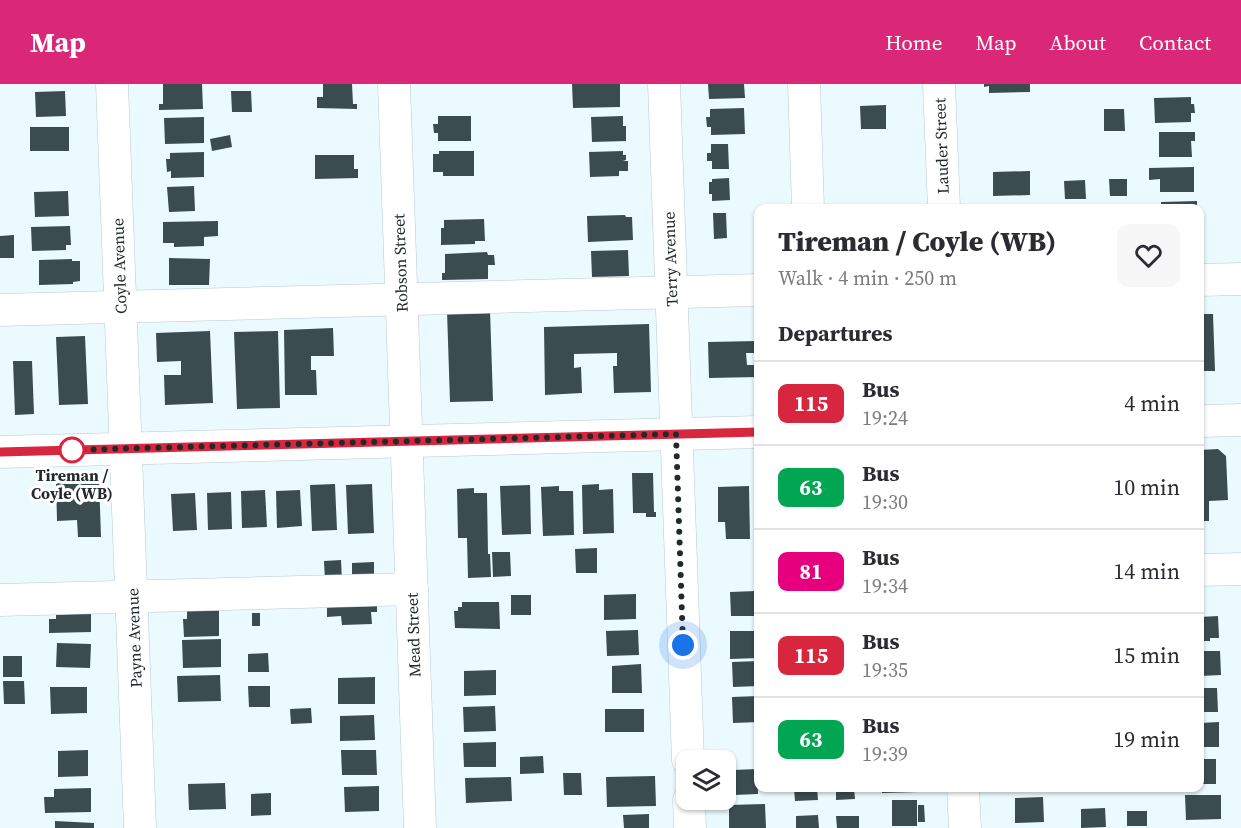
<!DOCTYPE html>
<meta charset="utf-8">
<style>
:root{--surface:#fff;--page:#f7f7f7;--text:#2b2b33;--muted:#7c7c81;--line:#e1e1e2;--accent:#db2777}
body{margin:0;font-family:"Source Serif 4",serif;background:var(--page);color:var(--text);height:100vh;display:flex;flex-direction:column;font-size:22px;white-space:nowrap}
*{box-sizing:border-box;margin:0}
p{font-size:20px;color:var(--muted)}
.icon{flex:none;width:33px;height:33px;fill:none;stroke:currentColor;stroke-width:2;stroke-linecap:round;stroke-linejoin:round}
.map{position:relative;flex:1;overflow:hidden}
.sheet{position:absolute;left:754px;top:120px;width:450px;height:588px;display:flex;flex-direction:column;background:var(--surface);border-radius:12px;box-shadow:0 2px 4px #0004}
.sheet>*{flex:none}
.badge{padding:0 12px;border-radius:9px;font-size:21px;line-height:39px}
.fabs{position:absolute;left:676px;top:666px;display:grid;gap:12px}
.fabs a{display:grid;place-items:center;width:60px;height:60px;border-radius:12px;background:var(--surface);box-shadow:0 2px 4px #0004;font-size:30px}
.you{position:absolute;width:30px;height:30px;margin:-15px;border:4px solid #fff;border-radius:50%;background:#1a73e8;box-shadow:0 0 0 9px #1a73e833}
.map>.badge{position:absolute;translate:-50% -50%;box-shadow:0 0 0 3px #fff}
h2{padding:0 24px;font-size:22px;line-height:54px}
.round{display:grid;place-items:center;flex:none;width:63px;height:63px;border-radius:12px;background:var(--page)}
.summary{display:flex;align-items:center;justify-content:space-between;height:102px;padding:0 24px}
h1{font-size:28px;font-weight:800;line-height:45px}
ul{padding:0;list-style:none}
li{display:flex;align-items:center;gap:18px;height:84px;padding:0 24px;border-top:2px solid var(--line)}
li div{flex:1}
li b{display:block;font-size:22px}
li em{font-style:normal}
li .badge{min-width:66px;font-weight:700;text-align:center}
header{display:flex;align-items:center;gap:36px;box-sizing:border-box;height:84px;padding:0 30px;background:var(--accent);color:#fff}
header strong{font-size:28px}
nav{display:flex;gap:33px;margin-inline-start:auto;font-size:21px}
.map>svg:first-child{display:block}
</style>
<header>
<strong>Map</strong>
<nav><a>Home</a><a>Map</a><a>About</a><a>Contact</a></nav>
</header>
<div class="map">
<svg width="1241" height="744" viewBox="0 0 1241 744">
<rect width="100%" height="100%" fill="#eafaff"/>
<g fill="#3b4c50">
<path d="M163,0H202L203,25L159,26V20H163Z"/>
<path d="M323,0H352L353,20H357V25L317,24V13H323Z"/>
<path d="M572,0H620V23L573,24Z"/>
<path d="M708,0H744L745,14L709,15Z"/>
<path d="M984,0H1030V8L989,9V2L984,3Z"/>
<path d="M65,7L66,32L36,33L35,8Z"/>
<path d="M231,7H251L252,28H232Z"/>
<path d="M1191,13V20H1194L1195,29H1191V38L1155,39L1154,14Z"/>
<path d="M886,21V45H861L860,22Z"/>
<path d="M744,24L745,50L711,51V43H707L706,33H710V25Z"/>
<path d="M1104,25H1124L1125,47H1104Z"/>
<path d="M438,32H471V57H438V49H434L433,40H438Z"/>
<path d="M623,32V42H626V57L592,58L591,33Z"/>
<path d="M204,33V59L165,60L164,34Z"/>
<rect x="30" y="43" width="39" height="24"/>
<path d="M1159,48H1195V57H1191L1192,73H1159Z"/>
<path d="M230,51L232,63L212,67L210,55Z"/>
<path d="M711,60H728L729,85H712V77H707V69H711Z"/>
<path d="M439,67H474V92H443V88H433V70H439Z"/>
<path d="M623,67V71H626V76L623,77H628V87H619V92L590,93L589,68Z"/>
<path d="M204,68V93L171,94V87L167,88L166,75H170V69Z"/>
<path d="M315,71H354V85H358V94L315,95Z"/>
<path d="M1194,83V108H1160V95L1149,96V84Z"/>
<path d="M1030,87V111L993,112V88Z"/>
<path d="M729,94L730,116L712,117V110H709V98H712V95Z"/>
<path d="M1109,95H1127V112H1110Z"/>
<path d="M1085,96L1086,115H1065L1064,97Z"/>
<path d="M194,102L195,127L169,128L167,103Z"/>
<path d="M68,107L69,132L35,133L34,108Z"/>
<path d="M1197,117V124H1161V118Z"/>
<path d="M1027,121V124H993V122Z"/>
<path d="M713,129H726L727,154L714,155Z"/>
<path d="M625,131L626,133H632L633,156L588,158L587,132Z"/>
<path d="M484,135L485,157H475V160L441,161V144H444V136Z"/>
<path d="M218,137V152L204,153V162L174,163V159H163V138Z"/>
<path d="M70,142L71,161H66V166L32,167L31,143Z"/>
<path d="M14,151V174H0V152Z"/>
<path d="M628,166L629,192L592,193L591,167Z"/>
<path d="M487,168L488,171H494L495,181H488V195L442,196V189H445V170Z"/>
<path d="M169,174L210,175L209,201H169Z"/>
<path d="M72,175V177H80V197L73,198V200L39,201V176Z"/>
<path d="M490,226L493,317L450,318L447,227Z"/>
<path d="M1200,230H1213L1215,287H1200Z"/>
<path d="M649,240L651,308L614,309L613,282H617V269L574,270V284L581,283L582,309L545,311L544,243Z"/>
<path d="M333,244L334,272H311V286H316L317,311H285L284,246Z"/>
<path d="M210,247L213,319L165,321L164,291H181V277L157,278L156,249Z"/>
<path d="M278,247L280,324L237,325L234,248Z"/>
<path d="M85,252L88,320L59,321L56,253Z"/>
<path d="M757,257L758,269H746L747,281H758V293L709,294L708,258Z"/>
<path d="M13,277H32L34,330L15,331Z"/>
<path d="M1218,365L1226,372L1228,416L1209,417V437H1200V366Z"/>
<path d="M632,389H653L654,428H656V433H646V429H633Z"/>
<path d="M99,395L101,453H78L77,436L57,437L56,397Z"/>
<path d="M335,400L337,446L312,447L310,401Z"/>
<path d="M372,400L374,449L348,450L346,401Z"/>
<path d="M599,400V406L613,405L614,449L583,450L582,401Z"/>
<path d="M530,401L531,450L502,451L500,402Z"/>
<path d="M559,402V407H573L574,451L543,452L541,403Z"/>
<path d="M749,402L750,455H726L725,438H718V403Z"/>
<path d="M474,404V409H487L488,470H490L491,493L468,494L467,454H458L457,405Z"/>
<path d="M265,406L267,443L242,444L241,407Z"/>
<path d="M300,406L302,442L277,444L276,407Z"/>
<path d="M231,408L232,445L208,446L207,409Z"/>
<path d="M195,409L197,446L173,447L171,410Z"/>
<path d="M597,464V489H576L575,465Z"/>
<path d="M492,468H510L511,492L493,493Z"/>
<path d="M341,476L342,497H325L324,477Z"/>
<path d="M374,478V496L352,497V479Z"/>
<path d="M756,507V532H731L730,508Z"/>
<path d="M636,510V535L604,536V511Z"/>
<rect x="511" y="511" width="20" height="20"/>
<path d="M377,517V528H371L372,540L342,541L341,532L327,533V519Z"/>
<path d="M462,518H499L500,545L455,544L454,527H458V523H462Z"/>
<path d="M91,524V548L49,549V535H56V525Z"/>
<path d="M219,526V552L184,553L183,535H187V527Z"/>
<rect x="252" y="529" width="8" height="13"/>
<path d="M1218,532L1219,554H1210V557H1200V533Z"/>
<path d="M638,546L639,571L607,572L606,547Z"/>
<path d="M730,547H759V574L730,575Z"/>
<path d="M221,555V583L183,584L182,556Z"/>
<path d="M57,559L91,560L90,584L56,583Z"/>
<path d="M1200,567H1220L1221,591L1200,592Z"/>
<path d="M268,569L269,588H248V570Z"/>
<rect x="3" y="572" width="19" height="21"/>
<path d="M759,577V602L733,603L732,578Z"/>
<path d="M641,580L642,609H612V582Z"/>
<path d="M496,586V611L464,612V587Z"/>
<path d="M220,591L221,617L178,618L177,592Z"/>
<path d="M375,593V620H338V594Z"/>
<path d="M3,597H24L25,620H4Z"/>
<path d="M248,602H270V623H249Z"/>
<path d="M50,603H87V629L51,630Z"/>
<path d="M1200,604H1217L1218,628H1200Z"/>
<path d="M759,612V638L733,639L732,613Z"/>
<path d="M495,622L496,647L464,648L463,623Z"/>
<path d="M311,624L312,639L291,640L290,625Z"/>
<rect x="605" y="625" width="39" height="23"/>
<path d="M374,631L375,656L340,657V632Z"/>
<path d="M1219,638V663H1200V639Z"/>
<path d="M496,658V683H464L463,659Z"/>
<path d="M88,666V692L58,693V667Z"/>
<path d="M341,666H376L377,691H342Z"/>
<path d="M543,672L544,689L520,690V673Z"/>
<rect x="1200" y="675" width="16" height="25"/>
<path d="M757,685L758,710L734,711L733,686Z"/>
<path d="M563,689H581L582,711H564Z"/>
<path d="M655,692L656,722L607,723L606,693Z"/>
<path d="M511,693L512,717L466,719L465,694Z"/>
<path d="M225,699L226,725L189,726L188,700Z"/>
<path d="M379,702V727L345,728L344,703Z"/>
<path d="M91,704V728L45,729L44,713H54V705Z"/>
<path d="M794,704H817L818,716L795,717Z"/>
<path d="M836,704H854L855,715L836,716Z"/>
<path d="M882,704H918V708L882,709Z"/>
<path d="M271,709V731L251,732V710Z"/>
<path d="M1185,711H1221V735L1186,736Z"/>
<path d="M1043,713L1044,738L1015,739V714Z"/>
<rect x="892" y="716" width="25" height="26"/>
<path d="M765,720L766,744H729V721Z"/>
<path d="M918,721H924L925,738H918Z"/>
<path d="M1105,724L1106,743L1081,744V725Z"/>
<rect x="1127" y="727" width="20" height="15"/>
<path d="M649,730V744H624L623,731Z"/>
<path d="M818,731L819,744H796V732Z"/>
<path d="M836,732H859V744H837Z"/>
<path d="M55,737L94,739V744H55Z"/>
</g>
<g fill="none" stroke-linecap="round" stroke-linejoin="round">
<defs>
<g id="minor">
<path d="M112,0L140,744"/>
<path d="M394,0L420,744"/>
<path d="M664,0L688,676"/>
<path d="M804,0L808,124"/>
<path d="M939,0L944,124"/>
<path d="M1200,196L1241,195"/>
<path d="M0,226L759,206"/>
<path d="M1200,337L1241,336"/>
<path d="M0,368L759,348"/>
<path d="M1200,486L1241,485"/>
<path d="M0,516L412,505"/>
<path d="M963,704L965,744"/>
<path d="M689,716L690,744"/>
</g>
</defs>
<use href="#minor" stroke="#b7cbd0" stroke-width="33"/>
<use href="#minor" stroke="#fff" stroke-width="32"/>
</g>
<g fill="none" stroke-linecap="round" stroke-linejoin="round">
<defs>
<path id="line" d="M0,368L759,348"/>
</defs>
<use href="#line" stroke="#fff" stroke-width="14"/>
<use href="#line" stroke="#d7263d" stroke-width="9"/>
<path stroke="#22292b" stroke-width="6" stroke-dasharray="0 10.8" d="M72,366L676,350L683,561"/>
</g>
<circle fill="#fff" stroke="#d7263d" stroke-width="3" cx="72" cy="366" r="12"/>
<g text-anchor="middle" dominant-baseline="central" stroke-width="6" stroke-linejoin="round" paint-order="stroke">
<g font-size="16" fill="#22292b" stroke="#fff">
<text transform="translate(941 62) rotate(-92)">Lauder Street</text>
<text transform="translate(670 175) rotate(-92)">Terry Avenue</text>
<text transform="translate(400 179) rotate(-92)">Robson Street</text>
<text transform="translate(119 182) rotate(-92)">Coyle Avenue</text>
<text transform="translate(413 551) rotate(-92)">Mead Street</text>
<text transform="translate(134 554) rotate(-92)">Payne Avenue</text>
</g>
<g font-size="16" font-weight="bold" fill="#22292b" stroke="#fff">
<text x="72" y="391">Tireman /<tspan x="72" dy="18">Coyle (WB)</tspan></text>
</g>
</g>
</svg>
<div class="fabs">
<a><svg class="icon" aria-label="layers" viewBox="0 0 24 24"><path d="M12 4l9 5-9 5-9-5zM3 14l9 5 9-5"/></svg></a>
</div>
<div class="you" style="left:683px;top:561px"></div>
<section class="sheet">
<div class="summary"><div><h1>Tireman / Coyle (WB)</h1><p>Walk · 4 min · 250 m</p></div><a class="round"><svg class="icon" aria-label="heart" viewBox="0 0 24 24"><path d="M12 20l-8-8c-3-5 5-10 8-4 3-6 11-1 8 4z"/></svg></a></div>
<h2>Departures</h2>
<ul>
<li><span class="badge" style="background:#d7263d;color:#fff">115</span><div><b>Bus</b><p>19:24</p></div><em>4 min</em></li>
<li><span class="badge" style="background:#00a651;color:#fff">63</span><div><b>Bus</b><p>19:30</p></div><em>10 min</em></li>
<li><span class="badge" style="background:#e6007e;color:#fff">81</span><div><b>Bus</b><p>19:34</p></div><em>14 min</em></li>
<li><span class="badge" style="background:#d7263d;color:#fff">115</span><div><b>Bus</b><p>19:35</p></div><em>15 min</em></li>
<li><span class="badge" style="background:#00a651;color:#fff">63</span><div><b>Bus</b><p>19:39</p></div><em>19 min</em></li>
</ul>
</section>
</div>
